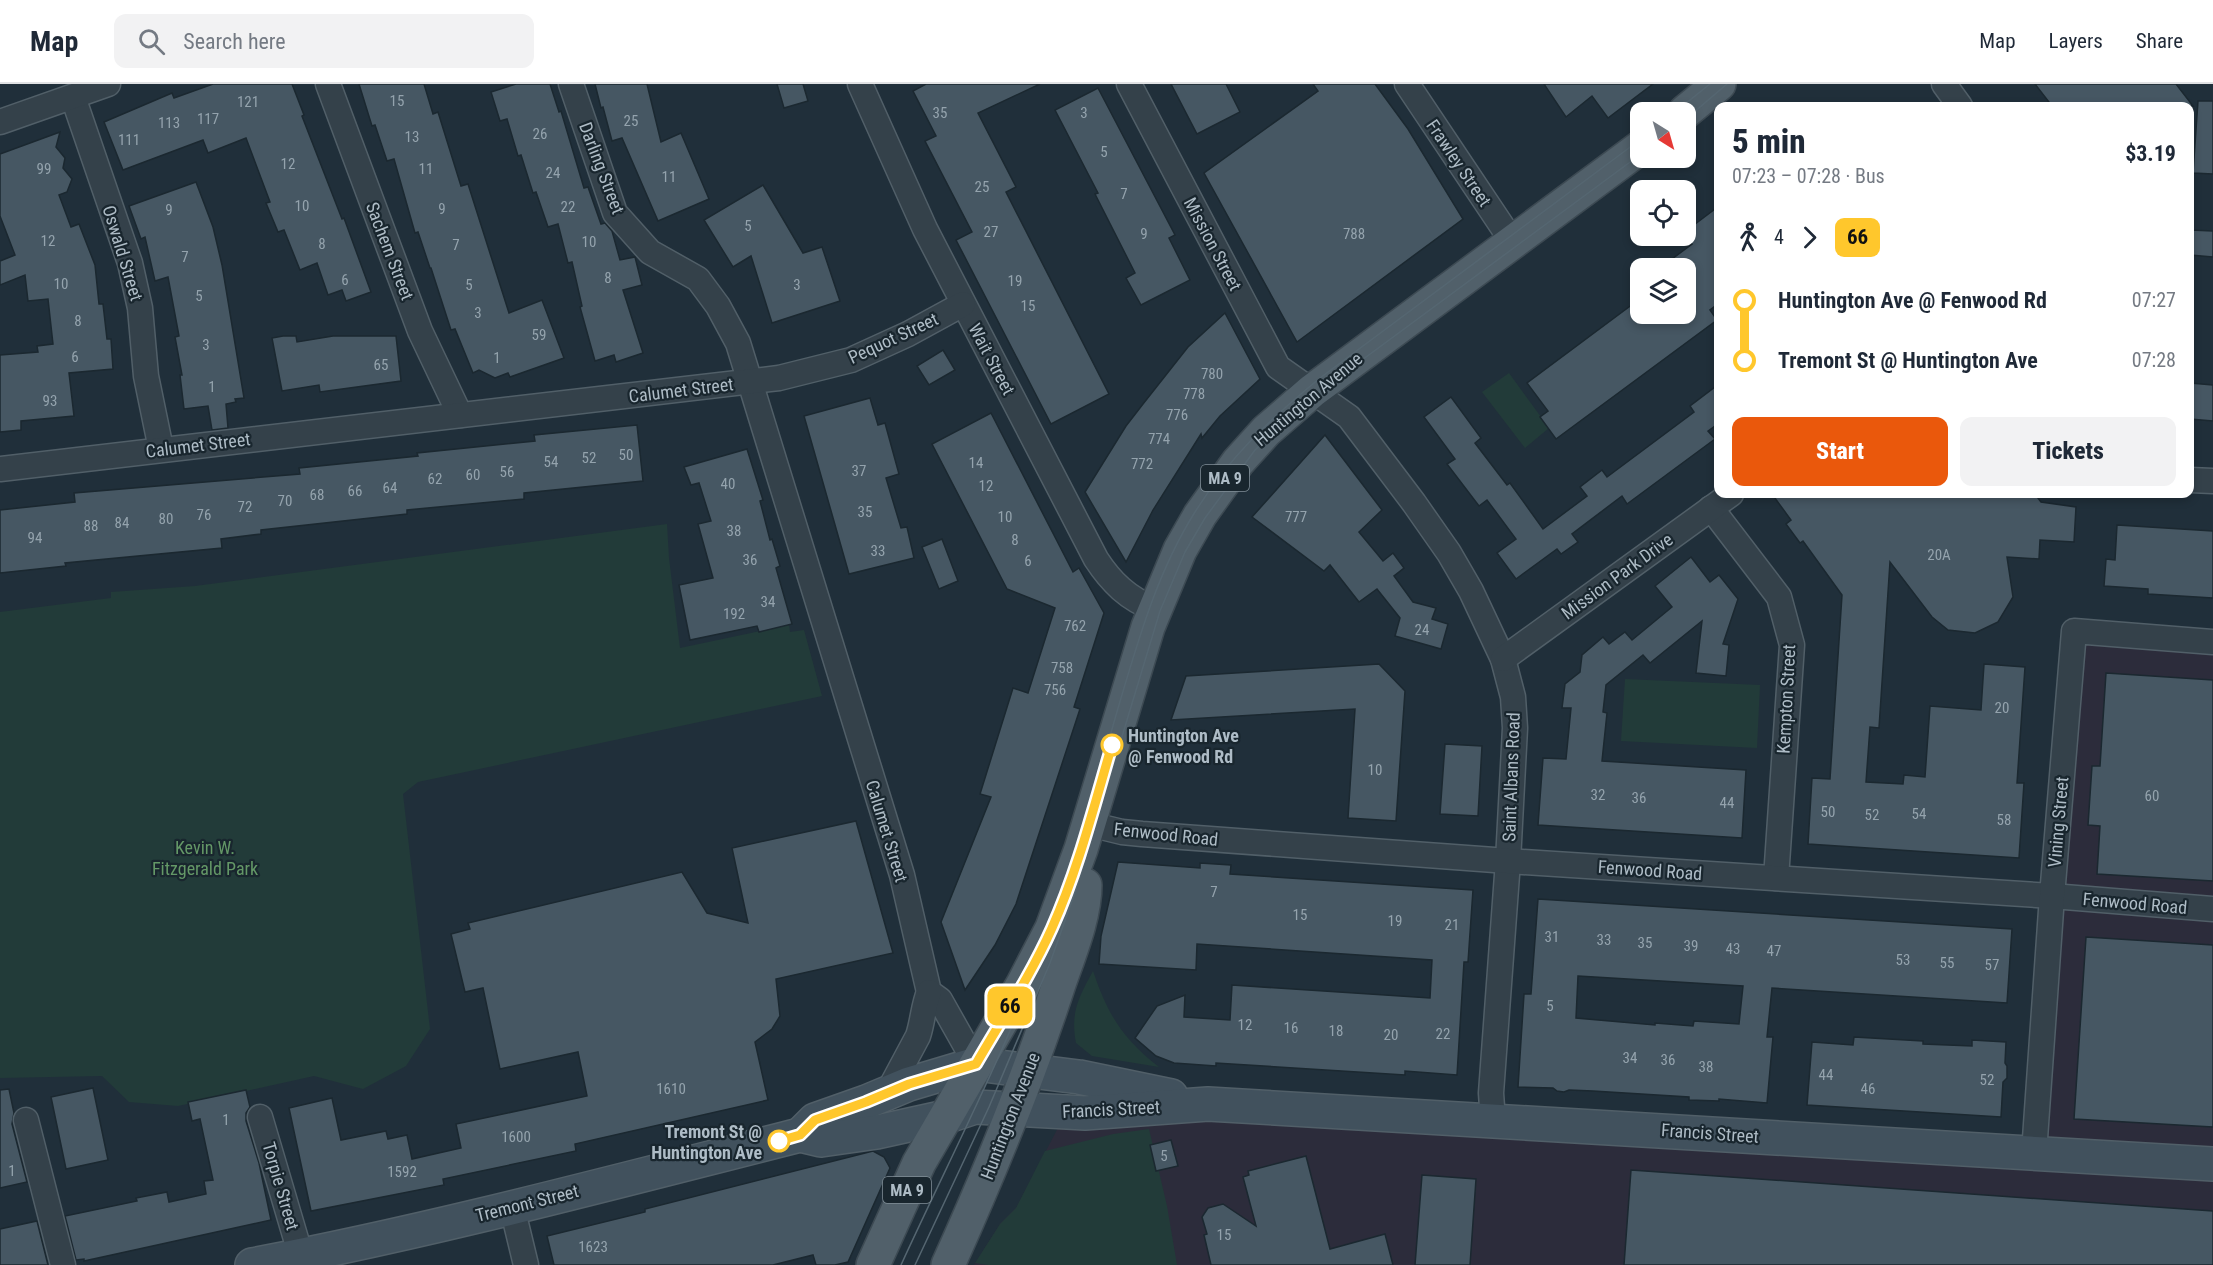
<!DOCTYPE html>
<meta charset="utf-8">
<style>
:root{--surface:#fff;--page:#f2f2f3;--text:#1f2937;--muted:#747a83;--line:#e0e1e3;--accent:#ea580c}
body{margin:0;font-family:"Roboto Condensed",sans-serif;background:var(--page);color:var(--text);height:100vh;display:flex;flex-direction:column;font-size:22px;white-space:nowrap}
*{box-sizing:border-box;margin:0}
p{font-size:20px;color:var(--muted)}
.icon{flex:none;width:33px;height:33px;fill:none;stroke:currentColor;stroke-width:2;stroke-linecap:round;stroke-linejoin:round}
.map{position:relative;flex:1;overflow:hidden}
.side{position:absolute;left:1714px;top:18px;width:480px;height:396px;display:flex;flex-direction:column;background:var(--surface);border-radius:12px;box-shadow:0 3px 9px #0003}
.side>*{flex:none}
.badge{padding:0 12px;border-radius:9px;font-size:21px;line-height:39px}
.needle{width:39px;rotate:143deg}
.tools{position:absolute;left:1630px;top:18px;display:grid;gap:12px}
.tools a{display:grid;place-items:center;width:66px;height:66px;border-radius:12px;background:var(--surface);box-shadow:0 3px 9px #0003;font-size:30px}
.map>.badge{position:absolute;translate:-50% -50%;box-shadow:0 0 0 3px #fff}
.legs{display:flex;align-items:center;gap:9px;height:66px;padding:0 18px;font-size:20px}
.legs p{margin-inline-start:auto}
.summary{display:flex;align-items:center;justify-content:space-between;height:102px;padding:0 18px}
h1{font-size:33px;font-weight:800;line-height:45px}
.action{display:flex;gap:12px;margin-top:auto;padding:12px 18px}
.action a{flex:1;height:69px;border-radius:12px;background:var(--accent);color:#fff;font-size:24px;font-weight:800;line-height:69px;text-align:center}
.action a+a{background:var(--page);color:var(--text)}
ul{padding:0 18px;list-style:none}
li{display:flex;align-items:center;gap:21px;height:60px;font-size:22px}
li i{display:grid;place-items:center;width:9px;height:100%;margin:0 8px;background:currentColor}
li i::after{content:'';width:15px;height:15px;margin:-8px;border:4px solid;border-radius:50%;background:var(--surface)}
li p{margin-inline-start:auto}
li:first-child i{background:linear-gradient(#0000 50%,currentColor 0)}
li:last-child i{background:linear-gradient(currentColor 50%,#0000 0)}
header{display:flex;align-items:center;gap:36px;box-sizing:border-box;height:84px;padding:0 30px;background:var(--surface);border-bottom:2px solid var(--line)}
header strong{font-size:28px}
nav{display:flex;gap:33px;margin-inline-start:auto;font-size:21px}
.search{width:420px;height:54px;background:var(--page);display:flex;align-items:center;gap:15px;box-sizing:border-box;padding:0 21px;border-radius:12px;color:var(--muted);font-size:22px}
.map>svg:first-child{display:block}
</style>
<header>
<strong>Map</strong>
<div class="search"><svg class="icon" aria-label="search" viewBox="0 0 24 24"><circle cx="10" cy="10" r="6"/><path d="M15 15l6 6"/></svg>Search here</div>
<nav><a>Map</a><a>Layers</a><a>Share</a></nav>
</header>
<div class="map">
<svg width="2213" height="1181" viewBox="0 0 2213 1181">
<rect width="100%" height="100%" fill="#202f3a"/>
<path fill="#2c2c3b" d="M2074,547L2213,558V1181H974L1000,1140L1016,1124L1081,1000L2034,1069Z"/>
<g fill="#223b39">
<path d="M1509,289L1549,344L1525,364L1482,308Z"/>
<path d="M667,440L669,474L680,564L789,541L790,548L804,546L822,612L418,698L403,710L430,945L406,982L363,1005L314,992L178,1022L129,1018L102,992L0,994V528L111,514V508L195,502Z"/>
<path d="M1625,595L1760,601L1757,664L1621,657Z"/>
<path d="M1093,887C1108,931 1122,954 1159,983L1092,972L1076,959C1070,928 1079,913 1093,887Z"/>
<path d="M1149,1045L1167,1122L1177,1181H988L975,1179L1000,1140L1016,1124L1045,1067L1113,1050Z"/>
</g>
<g fill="#465763" stroke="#1b2830" stroke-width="1.5" fill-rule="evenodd">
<path d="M213,0H292L304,31L302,32L342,135L344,134L371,208L346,217L342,206L328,211L317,179L300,186L284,146L278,148L266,119L270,118L246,54L208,69L203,56L123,86L104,38L172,9L174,14Z"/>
<path d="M359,0H424L433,30L438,28L461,102L468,100L509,229L542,216L564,274L510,293L508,289L495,294L479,286L473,289L455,245L451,246L431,184H430L418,148L415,149L394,75L387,77L375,41L372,42Z"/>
<path d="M516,0H550L559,28L561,27L584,104L588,103L601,140L605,139L612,147L620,176L635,173L642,201L623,206L643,269L616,278L614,271L595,277L580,223L582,222L572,178L568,179L558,140L548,143L536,108L533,109L521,71L518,72L507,35L500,37L491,8Z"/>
<path d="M595,0H647L661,58L681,49L709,115L658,137L622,54L612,57L603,23L601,24Z"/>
<path d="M777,0H803L808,17L784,24Z"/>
<path d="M926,0H1040L978,29L1016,103L1006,108L1109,310L1051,340L956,156L972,148L925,57L936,52L913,7Z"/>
<path d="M1171,0H1226L1240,28L1197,50Z"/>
<path d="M1313,0H1375L1408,45L1463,135L1297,258L1204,89L1318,7Z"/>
<path d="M1544,0H1653L1608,34L1592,12L1566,33Z"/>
<path d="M2035,0H2176L2193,22H2052Z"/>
<path d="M1098,4L1175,151L1169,154L1190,196L1141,221L1126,194L1135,189L1095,110L1098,109L1055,26Z"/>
<path d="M2198,17H2213V90L2193,89Z"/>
<path d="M60,48L56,63L65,74L63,84L72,95L67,108L59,111L71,143L79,140L95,181L99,220H103L107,255H111L113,285L69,289L74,332L21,337V346L0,348V271L38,268L37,262L53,260L48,215L28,217L25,191L0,201V177L15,171L0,132V70Z"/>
<path d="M196,98L213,143L222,181L244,314L235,315L236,318L226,320L228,344L212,346L208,322L184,325L180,291H182L175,253L179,252L168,193L155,197L145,153L141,155L129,122Z"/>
<path d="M763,101L803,169L822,163L840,217L772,239L751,172L733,183L704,136Z"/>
<path d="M1719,122V219L1710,226L1717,236L1556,355L1540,333L1548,327L1527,299L1641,214V230H1686V184H1660L1692,160L1686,152V147Z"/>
<path d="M2190,146L2213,147V173L2190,171Z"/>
<path d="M1225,229L1260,295L1220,332L1202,354L1201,350L1153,426L1126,478L1085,408L1126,342L1143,320L1188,263Z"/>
<path d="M283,252H296L297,258L333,252H396L401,297L320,308L319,301L282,307L272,254Z"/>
<path d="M943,266L955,286L929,301L917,282Z"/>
<path d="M2190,299L2213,301V337L2190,335Z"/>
<path d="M1719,300V339L1708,347L1715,355L1627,420L1622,412L1572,450L1578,458L1561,470L1557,465L1516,495L1497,469L1516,455L1487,416L1479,422L1447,380L1455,375L1424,333L1451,313L1481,354L1475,359L1507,401L1510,399L1543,445L1587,412L1580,403L1602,386L1607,393L1694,328L1690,322Z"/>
<path d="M870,314L878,341L885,339L899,390L886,394L901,444L907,443L914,474L849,490L804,332Z"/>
<path d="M991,329L1073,488L1079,484L1104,529L1074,623L1080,625L1016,820L995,861L965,906L941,838L991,713L980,710L1013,604L1028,609L1055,524L1007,505L932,360Z"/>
<path d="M637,341L643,397L524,409V415L407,426V430L261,446V450L221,455L222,464L65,479L66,482L0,489V426L75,418L74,409L300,390L299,384L418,372L417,369L535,357L534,351Z"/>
<path d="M1325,351L1382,426L1359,448L1383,477L1393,469L1404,484L1394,492L1413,518L1436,524L1432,535L1448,540L1441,565L1395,552L1400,534L1377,505L1359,518L1330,481L1324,487L1252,433Z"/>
<path d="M747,365L763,416L760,417L770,456L772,455L780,482L776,484L792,540L759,548L757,542L690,556L679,501L713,494L698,440L711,437L699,399L691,401L684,383Z"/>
<path d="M1772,410H2035L2041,418L2076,423L2074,458L2040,456L2039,475L2007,473L2013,513L1998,538L1975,549L1948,546L1932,533L1890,478L1879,644L1870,643L1866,698L1903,700L1904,691L1925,693L1930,622L1981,626L1984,580L2025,583L2017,699H2024L2019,774L1808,760L1812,694L1830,695L1842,511L1803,457L1800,459L1786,440L1791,436Z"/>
<path d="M2117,441L2213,447V514L2148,510V505L2104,502L2106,475L2115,476Z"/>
<path d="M942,455L958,497L939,505L922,463Z"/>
<path d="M1691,473L1710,498L1719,491L1738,515L1723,560L1729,561L1726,592L1696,589L1702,537L1650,579L1643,571L1606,601L1603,628L1607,629L1602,677L1746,686L1742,754L1538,741L1543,674L1566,675L1571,624H1562L1565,600L1580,588L1582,571L1603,553L1609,560L1625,548L1632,556L1672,523L1655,502Z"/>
<path d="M1379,580L1405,607L1396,737L1348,734L1355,625L1171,636L1186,592Z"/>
<path d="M2106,589L2213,596V797L2097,790L2100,742L2088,741L2092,682H2100Z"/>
<path d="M1445,660L1482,662L1478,732L1440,730Z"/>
<path d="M856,737L893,869L776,895L780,932L772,945L755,958L768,1016L575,1060L576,1067L443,1095L444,1101L311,1127L289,1024L332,1014L341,1056L386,1047L388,1055L407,1051L412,1075L461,1064L456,1040L587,1012L578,968L500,985L483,904L465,908L451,850L470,845L468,839L682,788L707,829L748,839L732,764Z"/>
<path d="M1118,778L1200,784V779L1231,781L1230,790L1473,806L1468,878H1464L1457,991L1405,987V991L1216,979V982L1174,979L1156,972L1135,954L1157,922L1185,911L1184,933L1230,936L1232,901L1430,914L1432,876L1197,860L1196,886L1099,880L1101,852Z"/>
<path d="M1538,815L2012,845L2007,919L1772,904L1767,953H1773L1767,1019L1719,1015V1017L1689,1016V1013L1593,1007L1569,1006L1564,1008L1557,1007L1553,1004L1518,1003L1524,910H1531ZM1578,892L1743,902L1739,940L1694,937L1693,942L1655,939V941L1576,934Z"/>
<path d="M2086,853L2213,861V1043L2074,1035Z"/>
<path d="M1854,953L1923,957V960L1972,962V956L2006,958L2005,979L2007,982V994L2003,998L2001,1033L1807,1021L1812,958L1853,961Z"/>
<path d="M93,1004L108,1076L66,1085L51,1013Z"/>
<path d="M9,1005L14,1029L12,1040L27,1098L0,1104V1006Z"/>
<path d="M246,1006L250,1023L246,1029V1037L259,1079L271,1136L107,1172L84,1177V1175L76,1176L65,1132L137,1117L136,1114L167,1108L169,1118L206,1110L204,1097L213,1096L200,1035L192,1037L188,1018Z"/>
<path d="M1171,1056L1178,1082L1156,1087L1150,1061Z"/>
<path d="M873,1067L884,1073L890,1084L848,1178L835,1181H816L813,1171L773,1181H554L547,1152L645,1128V1125Z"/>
<path d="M1306,1072L1330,1165L1385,1150L1393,1181H1211L1204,1151L1207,1150L1202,1133L1208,1124L1223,1120L1256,1142L1243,1093L1249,1091L1248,1087Z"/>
<path d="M1631,1086L2213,1127V1181H1624Z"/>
<path d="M1422,1091L1476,1095L1470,1181H1415Z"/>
<path d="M37,1137L48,1181H0V1145Z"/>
</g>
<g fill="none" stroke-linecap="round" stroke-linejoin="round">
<defs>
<g id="street">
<path d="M328,0L420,247L460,331"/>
<path d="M571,0L615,129L650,168L698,195L718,222L738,259L902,791L929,908L940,916L976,980"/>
<path d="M860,0L925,145L1096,475C1111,498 1128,515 1155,525"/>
<path d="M1129,0L1278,283L1349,333L1414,419L1449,469L1471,507L1503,575L1513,613L1515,644L1508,777L1491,1009L1493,1037"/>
<path d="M1407,0L1512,157"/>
<path d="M1944,0L1960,22"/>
<path d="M73,13L130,179L140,224L146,292L161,365"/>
<path d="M0,38L108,0"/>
<path d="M0,385L779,294L851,276L908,250L963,220"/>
<path d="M2190,396L2213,397"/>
<path d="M1711,424L1779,513L1792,561L1776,794"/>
<path d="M1503,575L1731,410"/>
<path d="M1089,740L1122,748L1142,750L1508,777L2052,812L2213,825"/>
<path d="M887,1010L918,952C923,937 923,923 929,908"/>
<path d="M260,1033L301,1172"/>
<path d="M26,1036L63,1181"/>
<path d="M2034,1069L2052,812L2074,547L2213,558"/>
<path d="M512,1123L526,1181"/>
</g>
<g id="secondary">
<path d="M800,1051L815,1036L866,1018L909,1000L976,980L1079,993L1171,1012"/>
<path d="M252,1181C436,1146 618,1097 800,1051L821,1056L877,1048L945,1033L975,1023L1085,1029L1208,1020L2213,1080"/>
</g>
<g id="primary">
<path d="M1685,28L1719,0"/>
<path d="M873,1181L919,1079L1023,900L1052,844L1081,765L1148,543L1180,466L1200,431L1238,378L1266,347L1312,307L1641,63"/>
<path d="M948,1181C989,1090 1027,998 1058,903C1068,873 1085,834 1085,801"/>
</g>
</defs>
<use href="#street" stroke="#515f68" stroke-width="27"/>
<use href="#secondary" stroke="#515f68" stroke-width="36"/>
<use href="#primary" stroke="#3d4a53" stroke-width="36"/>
<use href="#street" stroke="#34414a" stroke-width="24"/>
<use href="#secondary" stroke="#41515d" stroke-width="33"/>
<use href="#primary" stroke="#51606a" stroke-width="33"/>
<g stroke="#556671" stroke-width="1.5">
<path d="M1675,28L1710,0"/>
<path d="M1686,35L1727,0"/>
<path d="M901,1181C951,1072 1007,965 1048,852C1076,774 1098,693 1121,614C1140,550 1159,485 1195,428C1230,372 1269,336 1320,294L1641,55"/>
<path d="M915,1181L989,1023L1050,879L1074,811L1160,527L1185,468L1205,434L1255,366L1316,310L1641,70"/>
</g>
</g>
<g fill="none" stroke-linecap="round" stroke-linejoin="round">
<defs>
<path id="line-1" d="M779,1057L800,1051L815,1036L866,1018L909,1000L976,980C1002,935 1031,891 1052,844C1078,786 1094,722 1112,661"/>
</defs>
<use href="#line-1" stroke="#fff" stroke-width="14"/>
<use href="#line-1" stroke="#ffc72c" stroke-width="9"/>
</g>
<g fill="#fff" stroke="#ffc72c" stroke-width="3">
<circle cx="1112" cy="661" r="10"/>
<circle cx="779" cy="1057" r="10"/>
</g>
<g text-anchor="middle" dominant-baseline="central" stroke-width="4.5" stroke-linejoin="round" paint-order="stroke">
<g font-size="15" fill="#94a3ad">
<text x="397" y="17">15</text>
<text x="248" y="18">121</text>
<text x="940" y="29">35</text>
<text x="1084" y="29">3</text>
<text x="208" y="35">117</text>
<text x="631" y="37">25</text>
<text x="169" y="39">113</text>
<text x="540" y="50">26</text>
<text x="412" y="53">13</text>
<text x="129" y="56">111</text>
<text x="1104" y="68">5</text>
<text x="288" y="80">12</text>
<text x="44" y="85">99</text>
<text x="426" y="85">11</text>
<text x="553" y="89">24</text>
<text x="669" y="93">11</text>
<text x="982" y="103">25</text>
<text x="1124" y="110">7</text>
<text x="302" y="122">10</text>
<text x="568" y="123">22</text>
<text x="442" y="125">9</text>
<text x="169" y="126">9</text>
<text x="748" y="142">5</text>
<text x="991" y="148">27</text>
<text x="1144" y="150">9</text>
<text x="1354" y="150">788</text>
<text x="48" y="157">12</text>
<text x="589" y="158">10</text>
<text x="322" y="160">8</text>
<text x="456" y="161">7</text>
<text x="185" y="173">7</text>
<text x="608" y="194">8</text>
<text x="345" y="196">6</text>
<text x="1015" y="197">19</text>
<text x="61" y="200">10</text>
<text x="469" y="201">5</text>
<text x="797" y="201">3</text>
<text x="199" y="212">5</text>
<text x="1028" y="222">15</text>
<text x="478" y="229">3</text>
<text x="78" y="237">8</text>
<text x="539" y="251">59</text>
<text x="206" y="261">3</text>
<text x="75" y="273">6</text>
<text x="497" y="274">1</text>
<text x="381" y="281">65</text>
<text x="1212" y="290">780</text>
<text x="212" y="303">1</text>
<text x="1194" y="310">778</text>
<text x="50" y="317">93</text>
<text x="1177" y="331">776</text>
<text x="1159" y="355">774</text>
<text x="626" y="371">50</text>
<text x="589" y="374">52</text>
<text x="551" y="378">54</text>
<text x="976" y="379">14</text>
<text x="1142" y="380">772</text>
<text x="859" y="387">37</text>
<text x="507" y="388">56</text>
<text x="473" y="391">60</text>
<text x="435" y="395">62</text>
<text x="728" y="400">40</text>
<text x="986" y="402">12</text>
<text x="390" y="404">64</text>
<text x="355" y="407">66</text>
<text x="317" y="411">68</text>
<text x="285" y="417">70</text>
<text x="245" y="423">72</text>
<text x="865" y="428">35</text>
<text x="204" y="431">76</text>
<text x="1005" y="433">10</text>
<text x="1296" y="433">777</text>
<text x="166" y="435">80</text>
<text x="122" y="439">84</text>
<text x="91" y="442">88</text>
<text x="734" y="447">38</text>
<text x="35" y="454">94</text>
<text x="1015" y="456">8</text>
<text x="878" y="467">33</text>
<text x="1939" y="471">20A</text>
<text x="750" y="476">36</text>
<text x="1028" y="477">6</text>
<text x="768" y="518">34</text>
<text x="734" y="530">192</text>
<text x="1075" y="542">762</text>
<text x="1422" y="546">24</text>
<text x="1062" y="584">758</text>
<text x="1055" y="606">756</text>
<text x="2002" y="624">20</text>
<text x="1375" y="686">10</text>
<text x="1598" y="711">32</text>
<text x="2152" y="712">60</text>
<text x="1639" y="714">36</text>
<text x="1727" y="719">44</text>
<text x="1828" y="728">50</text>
<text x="1919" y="730">54</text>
<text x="1872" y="731">52</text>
<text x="2004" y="736">58</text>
<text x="1214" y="808">7</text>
<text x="1300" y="831">15</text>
<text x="1395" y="837">19</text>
<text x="1452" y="841">21</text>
<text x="1552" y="853">31</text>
<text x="1604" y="856">33</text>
<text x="1645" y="859">35</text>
<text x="1691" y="862">39</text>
<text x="1733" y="865">43</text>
<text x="1774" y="867">47</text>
<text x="1903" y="876">53</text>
<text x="1947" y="879">55</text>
<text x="1992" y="881">57</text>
<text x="1550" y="922">5</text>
<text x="1245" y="941">12</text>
<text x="1291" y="944">16</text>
<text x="1336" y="947">18</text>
<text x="1443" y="950">22</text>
<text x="1391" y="951">20</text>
<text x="1630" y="974">34</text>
<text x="1668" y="976">36</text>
<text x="1706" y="983">38</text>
<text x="1826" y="991">44</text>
<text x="1987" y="996">52</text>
<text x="671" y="1005">1610</text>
<text x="1868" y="1005">46</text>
<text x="226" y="1036">1</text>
<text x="516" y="1053">1600</text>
<text x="1164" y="1072">5</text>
<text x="12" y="1087">1</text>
<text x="402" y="1088">1592</text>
<text x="1224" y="1151">15</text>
<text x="593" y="1163">1623</text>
</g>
<g fill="#19262e" stroke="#818f98" stroke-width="1.5">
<rect x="1201" y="381" width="48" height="26" rx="4.5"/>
<rect x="883" y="1093" width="48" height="26" rx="4.5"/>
</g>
<g font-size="16" font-weight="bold" fill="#aebcc6">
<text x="1225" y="394">MA 9</text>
<text x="907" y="1106">MA 9</text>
</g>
<g font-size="18" fill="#aebcc6" stroke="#19262e">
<text transform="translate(1459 79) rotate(56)">Frawley Street</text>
<text transform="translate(602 84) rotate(69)">Darling Street</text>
<text transform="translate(1213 160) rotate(62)">Mission Street</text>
<text transform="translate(390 167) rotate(69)">Sachem Street</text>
<text transform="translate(123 169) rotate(73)">Oswald Street</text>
<text transform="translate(893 254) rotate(-25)">Pequot Street</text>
<text transform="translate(992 275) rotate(62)">Wait Street</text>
<text transform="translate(681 306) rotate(-7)">Calumet Street</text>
<text transform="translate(1308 315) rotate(-40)">Huntington Avenue</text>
<text transform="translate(198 361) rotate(-7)">Calumet Street</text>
<text transform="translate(1617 492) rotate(-36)">Mission Park Drive</text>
<text transform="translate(1786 615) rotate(-87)">Kempton Street</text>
<text transform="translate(1511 693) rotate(-88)">Saint Albans Road</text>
<text transform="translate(2058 738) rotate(-85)">Vining Street</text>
<text transform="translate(887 747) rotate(73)">Calumet Street</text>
<text transform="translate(1166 750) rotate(6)">Fenwood Road</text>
<text transform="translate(1650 786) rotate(4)">Fenwood Road</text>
<text transform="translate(2135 819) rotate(5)">Fenwood Road</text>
<text transform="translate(1111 1025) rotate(-3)">Francis Street</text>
<text transform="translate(1010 1032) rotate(-69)">Huntington Avenue</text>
<text transform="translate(1710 1049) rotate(4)">Francis Street</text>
<text transform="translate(281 1102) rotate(74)">Torpie Street</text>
<text transform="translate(527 1119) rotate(-14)">Tremont Street</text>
</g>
<g font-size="18" font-weight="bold" fill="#aebcc6" stroke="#19262e" text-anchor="start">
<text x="1128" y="651">Huntington Ave<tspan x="1128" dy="21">@ Fenwood Rd</tspan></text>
<text x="762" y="1047" text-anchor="end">Tremont St @<tspan x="762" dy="21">Huntington Ave</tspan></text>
</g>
<g font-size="18" fill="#649867" stroke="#19262e">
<text x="205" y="763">Kevin W.<tspan x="205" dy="21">Fitzgerald Park</tspan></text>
</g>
</g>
</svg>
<div class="tools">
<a><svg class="needle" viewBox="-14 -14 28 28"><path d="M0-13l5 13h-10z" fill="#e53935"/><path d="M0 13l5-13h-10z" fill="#747a83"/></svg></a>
<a><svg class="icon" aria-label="locate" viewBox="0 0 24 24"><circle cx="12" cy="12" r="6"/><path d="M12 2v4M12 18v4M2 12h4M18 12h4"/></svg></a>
<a><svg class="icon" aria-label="layers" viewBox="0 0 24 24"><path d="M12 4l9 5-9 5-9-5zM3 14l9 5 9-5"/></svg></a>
</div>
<b class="badge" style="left:1010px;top:922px;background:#ffc72c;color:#111">66</b>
<section class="side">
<div class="summary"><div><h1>5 min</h1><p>07:23 – 07:28 · Bus</p></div><b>$3.19</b></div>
<div class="legs"><svg class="icon" aria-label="walk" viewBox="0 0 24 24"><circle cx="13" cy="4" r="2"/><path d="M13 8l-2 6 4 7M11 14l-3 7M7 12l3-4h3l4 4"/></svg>4<svg class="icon" aria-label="forward" viewBox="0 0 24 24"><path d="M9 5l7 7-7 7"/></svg><b class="badge" style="background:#ffc72c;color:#111">66</b></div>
<ul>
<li><i style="color:#ffc72c"></i><b>Huntington Ave @ Fenwood Rd</b><p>07:27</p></li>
<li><i style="color:#ffc72c"></i><b>Tremont St @ Huntington Ave</b><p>07:28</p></li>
</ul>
<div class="action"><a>Start</a><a>Tickets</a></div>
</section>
</div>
